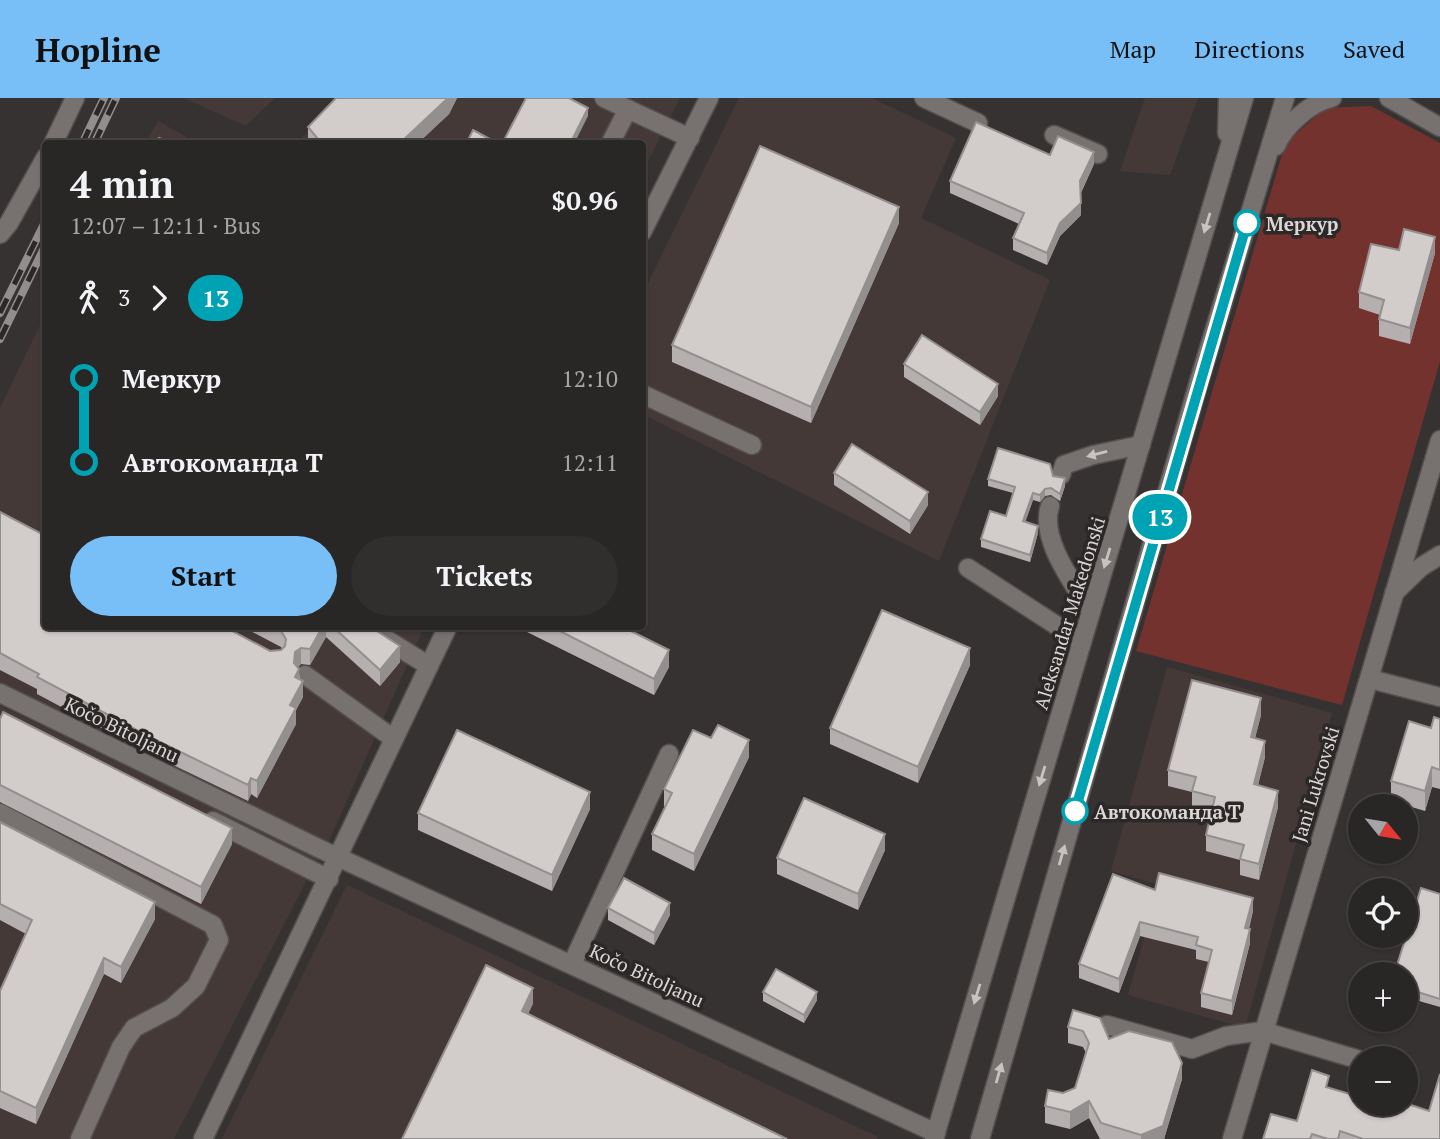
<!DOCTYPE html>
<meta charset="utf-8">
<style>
:root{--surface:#292626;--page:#312e2e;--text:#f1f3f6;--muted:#a5a5a7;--line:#454343;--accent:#78bff7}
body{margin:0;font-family:"PT Serif",serif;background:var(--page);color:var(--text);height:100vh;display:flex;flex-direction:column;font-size:26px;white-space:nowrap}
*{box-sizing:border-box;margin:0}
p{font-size:23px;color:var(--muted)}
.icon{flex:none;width:38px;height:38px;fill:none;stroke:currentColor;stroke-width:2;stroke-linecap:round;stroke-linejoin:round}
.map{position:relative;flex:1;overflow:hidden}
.panel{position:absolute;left:42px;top:42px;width:604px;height:490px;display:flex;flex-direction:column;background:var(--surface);border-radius:7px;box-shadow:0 2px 5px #0004,0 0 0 2px var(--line)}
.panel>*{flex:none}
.badge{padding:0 14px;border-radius:23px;font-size:24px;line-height:46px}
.needle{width:46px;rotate:120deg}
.controls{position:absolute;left:1348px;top:696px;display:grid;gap:14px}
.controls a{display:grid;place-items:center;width:70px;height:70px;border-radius:50%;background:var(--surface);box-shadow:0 2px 5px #0004,0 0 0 2px var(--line);font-size:35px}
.map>.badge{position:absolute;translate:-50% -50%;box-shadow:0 0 0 4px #fff}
.legs{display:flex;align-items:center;gap:10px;height:77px;padding:0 28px;font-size:23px}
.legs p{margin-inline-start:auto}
.headline{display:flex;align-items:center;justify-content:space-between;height:119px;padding:0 28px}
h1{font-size:38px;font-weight:700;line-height:52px}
.action{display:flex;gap:14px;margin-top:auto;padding:14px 28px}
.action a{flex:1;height:80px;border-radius:42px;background:var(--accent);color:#111;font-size:28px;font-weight:700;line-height:80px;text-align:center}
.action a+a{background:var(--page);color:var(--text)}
ul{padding:0 28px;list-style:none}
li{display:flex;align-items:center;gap:24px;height:84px;font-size:26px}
li i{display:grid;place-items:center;width:10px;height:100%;margin:0 9px;background:currentColor}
li i::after{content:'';width:18px;height:18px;margin:-9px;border:5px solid;border-radius:50%;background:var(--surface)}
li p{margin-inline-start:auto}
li:first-child i{background:linear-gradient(#0000 50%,currentColor 0)}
li:last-child i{background:linear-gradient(currentColor 50%,#0000 0)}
header{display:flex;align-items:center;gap:42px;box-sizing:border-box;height:98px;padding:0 35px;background:var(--accent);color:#111}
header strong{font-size:33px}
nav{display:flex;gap:38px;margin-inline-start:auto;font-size:24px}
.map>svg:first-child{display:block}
</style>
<header>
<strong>Hopline</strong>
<nav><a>Map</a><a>Directions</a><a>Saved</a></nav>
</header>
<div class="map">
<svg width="1440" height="1041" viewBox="0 0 1440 1041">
<rect width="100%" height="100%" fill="#373232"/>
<g fill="#453938">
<path d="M184,0H275L246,28Z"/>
<path d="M340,0H680L642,75V46H296Z"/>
<path d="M739,0H872L956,40L921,120L1050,182L939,463L642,316V197Z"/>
<path d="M1145,0H1198L1170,77L1120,73Z"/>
<path d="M158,23L197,45L145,46Z"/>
<path d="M45,217L46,528L424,529L328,745L0,585V310Z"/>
<path d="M1167,569L1332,615L1245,930L1128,897L1159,787L1111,773Z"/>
<path d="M0,608L318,760L174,1041H0Z"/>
<path d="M347,787L878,1039L877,1041H222Z"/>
</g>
<path fill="#74322f" d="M1371,8L1440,45V263L1342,607L1136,553L1285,46L1325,10Z"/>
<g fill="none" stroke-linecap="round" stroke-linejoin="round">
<defs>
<g id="minor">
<path d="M604,0L690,40"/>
<path d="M924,0L978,25"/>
<path d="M1389,0L1440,29"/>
<path d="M1227,35L1228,0"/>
<path d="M1054,37L1098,56"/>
<path d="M53,46L75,0"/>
<path d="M610,46L628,11"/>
<path d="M1276,48C1284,28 1311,4 1332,0"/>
<path d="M642,134L709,0"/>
<path d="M0,136L9,125L46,59"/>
<path d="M642,296L752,347"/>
<path d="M1061,377L1064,367L1093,357L1141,347"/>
<path d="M1050,408C1039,441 1074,486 1091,514"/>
<path d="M968,470L1082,544"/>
<path d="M1394,495L1421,469L1440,457"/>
<path d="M381,538L429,568"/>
<path d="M305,577L394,641"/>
<path d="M1370,581L1440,599"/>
<path d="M0,595L318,750L936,1035"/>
<path d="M0,715L213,827L219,842L196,888L172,910L134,930L121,949L80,1041"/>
<path d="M213,723L329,781"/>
<path d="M572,866L669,656"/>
<path d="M1107,927L1192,951L1226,938L1263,933L1360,962"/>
<path d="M1405,976L1407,977"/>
<path d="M203,1041L448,528"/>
<path d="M934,1041L1244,0"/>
<path d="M980,1041L1200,280L1285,0"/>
<path d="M1232,1041L1440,342"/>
</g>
</defs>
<use href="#minor" stroke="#534f4f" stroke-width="21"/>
<use href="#minor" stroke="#777170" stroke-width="18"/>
<defs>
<g id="rail">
<path d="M82,46L104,0"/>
<path d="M94,46L116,0"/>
<path d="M0,215L46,122"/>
<path d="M0,241L46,146"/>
</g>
</defs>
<use href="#rail" stroke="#928e8e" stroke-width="8"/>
<use href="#rail" stroke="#2d2828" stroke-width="5" stroke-dasharray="16" stroke-linecap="butt"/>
</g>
<g fill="#b5afaf">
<path d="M336,0H457L449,16L417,46H308V29Z"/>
<path d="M1050,57L1094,66L1081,95V117L1060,138L1047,167L1013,152V140L1019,126L950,95V83Z"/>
<path d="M899,125L811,325L672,264V247Z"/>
<path d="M1399,152L1435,155L1410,246L1379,238V221L1380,217L1359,210V194Z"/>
<path d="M904,266L998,298L980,327L904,279Z"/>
<path d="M834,375L928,407L910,436L834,387Z"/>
<path d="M1053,378L1065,388L1060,403L1051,397L1045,398L1040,404L1033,402L1025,424L1038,435L1030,464L981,449V441L1006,418L1013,395L988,388V381Z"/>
<path d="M0,414L46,528L270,553L281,552L282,551L281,549L241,528H369L400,564L380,588L326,539L310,567L301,566L298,569L303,599L296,612V626L257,700L251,696L248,703L146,654L37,596V591L0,572Z"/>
<path d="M527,528H621L669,569L654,597L527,534Z"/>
<path d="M970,567L918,685L830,646V630Z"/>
<path d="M1261,617L1255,640L1265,659L1258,687L1278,709L1259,782L1240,777V762L1206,753V737L1211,714L1192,709V694L1168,688V672Z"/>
<path d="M0,621L232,746L201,806L0,704Z"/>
<path d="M1440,621V691L1432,689L1425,713L1391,703V683L1431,630Z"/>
<path d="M749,659L694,773L652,752V736L666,709L664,708V691Z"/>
<path d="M590,711L552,793L418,732V715Z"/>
<path d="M0,724L155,821L121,885L104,876L36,1026L0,1010V893L26,836L0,822Z"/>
<path d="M885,752L858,812L777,776V760Z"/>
<path d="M1155,792L1253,813L1249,831L1250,845L1232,917L1201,909V895L1209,864L1196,861V852L1140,838L1119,895L1079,880V866Z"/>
<path d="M1440,796V909L1405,899V877Z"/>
<path d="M608,810L670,817L654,847L608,822Z"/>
<path d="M763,894L817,902L804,925L763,903Z"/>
<path d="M1068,929L1109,941L1182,981L1164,1041H1100L1089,1020L1070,1031L1045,1025V1008L1063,995L1075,990L1086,955L1083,949L1068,945Z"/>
<path d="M1329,990L1360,999L1429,1013L1440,1041H1263L1297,1023Z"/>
</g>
<g fill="#938f8e">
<path d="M448,0H457L449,16L417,46H399Z"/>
<path d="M588,10V18L574,46H570Z"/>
<path d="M1094,54V66L1080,96V83Z"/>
<path d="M1081,105V117L1060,138L1047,167V155L1060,125Z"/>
<path d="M899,109V125L811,325V309Z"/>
<path d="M1435,139V155L1410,246V230Z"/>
<path d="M998,286V298L980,327V314Z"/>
<path d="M1065,380V388L1060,403V396Z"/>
<path d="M1045,391V398L1040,404V397Z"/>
<path d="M928,394V407L910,436V423Z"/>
<path d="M1033,395V402L1023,431V423Z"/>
<path d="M1038,428V435L1030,464V457Z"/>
<path d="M323,528H326V539L310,567V551Z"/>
<path d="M400,548V564L380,588V572Z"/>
<path d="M301,550V566L295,571L294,565L295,554Z"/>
<path d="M970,550V567L918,685V669Z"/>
<path d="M669,552V569L654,597V581Z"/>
<path d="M299,571V587L295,579Z"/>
<path d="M303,583V599L296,612V626L257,700V683L290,607Z"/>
<path d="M1261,600V617L1251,655V639Z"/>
<path d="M749,642V659L694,773V756Z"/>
<path d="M1265,643V659L1254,703V686Z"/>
<path d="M1432,669V689L1425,713V693Z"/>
<path d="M251,680V696L248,703V687Z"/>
<path d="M1278,693V709L1259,782V766Z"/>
<path d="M590,694V711L552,793V777Z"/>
<path d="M232,730V746L201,806V789Z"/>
<path d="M885,736V752L858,812V796Z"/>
<path d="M1253,800V813L1245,844V830Z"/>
<path d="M155,804V821L121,885V869Z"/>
<path d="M670,805V817L654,847V835Z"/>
<path d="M1140,824V838L1119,895V881Z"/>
<path d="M1250,831V845L1232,917V903Z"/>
<path d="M104,860V876L36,1026V1010Z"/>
<path d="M533,890V906L522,929V913Z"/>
<path d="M817,894V902L804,925V917Z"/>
<path d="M1182,965V981L1164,1041H1141V1037Z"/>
<path d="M1089,1003V1020L1070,1031V1014Z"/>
</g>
<g fill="#d2cccb" stroke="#938f8e" stroke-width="2">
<path d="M336,0H448L399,46H322L308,29Z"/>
<path d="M526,0H569L588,10L570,46H502Z"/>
<path d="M976,24L1050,57L1058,38L1094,54L1080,83L1081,105L1060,125L1047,155L1013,140L1024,115L950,83Z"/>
<path d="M473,32L499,46H466Z"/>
<path d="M159,40L177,46H157Z"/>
<path d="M760,48L899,109L811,309L672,247Z"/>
<path d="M1404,131L1435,139L1410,230L1379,221L1384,202L1359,194L1371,146L1399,152Z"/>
<path d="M922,237L998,286L980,314L904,266Z"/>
<path d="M852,346L928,394L910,423L834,375Z"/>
<path d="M998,350L1050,366L1053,378L1065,380L1060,396L1051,390L1045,391L1040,397L1033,395L1023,423L1038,428L1030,457L981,441L990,413L1006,418L1015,389L988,381Z"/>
<path d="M0,414L46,438V528H223L270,553L281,552L285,548L286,541L281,533L272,528H323L310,551L301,550L295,554L294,565L299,571L295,579L303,583L290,607L296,610L257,683L251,680L248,687L146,637L37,579L39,576L0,555Z"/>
<path d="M882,512L970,550L918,669L830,630Z"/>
<path d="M332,528H369L400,548L380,572Z"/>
<path d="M550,528H621L669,552L654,581Z"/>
<path d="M1192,582L1261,600L1251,639L1265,643L1254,686L1278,693L1259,766L1240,761L1244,747L1206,737L1215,699L1192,693L1196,679L1168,672Z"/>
<path d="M3,614L232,730L201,789L0,687V621Z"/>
<path d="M1434,619L1440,621V672L1432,669L1425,693L1391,683L1409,623L1431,630Z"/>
<path d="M718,627L749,642L694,756L652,736L672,695L664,691L693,632L711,640Z"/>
<path d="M457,632L590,694L552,777L418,715Z"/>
<path d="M804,700L885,736L858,796L777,760Z"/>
<path d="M0,724L155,804L121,869L104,860L36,1010L0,993V893L32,822L0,806Z"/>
<path d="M1159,775L1253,800L1245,830L1250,831L1232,903L1201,895L1212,852L1196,847L1198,839L1140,824L1119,881L1079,866L1113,776L1155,792Z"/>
<path d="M624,780L670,805L654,835L608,810Z"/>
<path d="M1421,790L1440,796V901L1405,890V877H1394Z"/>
<path d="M486,867L533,890L522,913L787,1041H402Z"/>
<path d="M776,871L817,894L804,917L763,894Z"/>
<path d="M1073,912L1100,920L1109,941L1129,933L1172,944L1182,965L1163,1028L1141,1037L1101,1025L1089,1003L1070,1014L1045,1008L1048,992L1063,995L1075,990L1089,945L1083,933L1068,929Z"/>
<path d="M1312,972L1329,978L1326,989L1360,999V1006H1405V1005L1429,1013L1440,976V1041H1363L1340,1033L1338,1041H1328L1312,1036L1310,1041H1263L1271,1016L1297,1023Z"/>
</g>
<defs><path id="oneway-solid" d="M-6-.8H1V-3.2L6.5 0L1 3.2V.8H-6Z" transform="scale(1.75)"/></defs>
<g fill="#c6c3c2">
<use href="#oneway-solid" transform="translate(1207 125) rotate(107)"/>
<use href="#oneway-solid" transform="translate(1097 356) rotate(166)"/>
<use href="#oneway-solid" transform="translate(1107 460) rotate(107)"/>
<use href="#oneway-solid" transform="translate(1042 678) rotate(107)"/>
<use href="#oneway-solid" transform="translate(1062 757) rotate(-74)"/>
<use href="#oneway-solid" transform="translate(977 896) rotate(107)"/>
<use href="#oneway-solid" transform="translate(999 975) rotate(-74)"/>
</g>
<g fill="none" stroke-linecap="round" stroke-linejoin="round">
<defs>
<path id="line-1" d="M1075,713L1247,125"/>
</defs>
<use href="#line-1" stroke="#fff" stroke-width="16"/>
<use href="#line-1" stroke="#00a3b4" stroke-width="10"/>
</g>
<g fill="#fff" stroke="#00a3b4" stroke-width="3.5">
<circle cx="1247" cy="125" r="12"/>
<circle cx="1075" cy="713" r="12"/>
</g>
<g text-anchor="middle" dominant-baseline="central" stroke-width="7" stroke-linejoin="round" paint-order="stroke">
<g font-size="19" font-weight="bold" fill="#dad7d6" stroke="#2d2828" text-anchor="start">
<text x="1266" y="125">Меркур</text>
<text x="1094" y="713">Автокоманда Т</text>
</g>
<g font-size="19" fill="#dad7d6" stroke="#2d2828">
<text transform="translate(1069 515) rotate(-73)">Aleksandar Makedonski</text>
<text transform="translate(122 631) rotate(26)">Kočo Bitoljanu</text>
<text transform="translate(1315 686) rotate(-73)">Jani Lukrovski</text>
<text transform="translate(647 877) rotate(25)">Kočo Bitoljanu</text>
</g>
</g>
</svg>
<div class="controls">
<a><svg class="needle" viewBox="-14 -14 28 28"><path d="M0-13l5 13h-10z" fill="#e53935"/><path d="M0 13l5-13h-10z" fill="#a5a5a7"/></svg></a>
<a><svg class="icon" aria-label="locate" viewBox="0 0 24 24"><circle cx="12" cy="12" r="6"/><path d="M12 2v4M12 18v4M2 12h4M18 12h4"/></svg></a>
<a>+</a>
<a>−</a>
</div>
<b class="badge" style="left:1160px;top:419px;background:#00a3b4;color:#fff">13</b>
<section class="panel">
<div class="headline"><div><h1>4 min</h1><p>12:07 – 12:11 · Bus</p></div><b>$0.96</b></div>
<div class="legs"><svg class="icon" aria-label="walk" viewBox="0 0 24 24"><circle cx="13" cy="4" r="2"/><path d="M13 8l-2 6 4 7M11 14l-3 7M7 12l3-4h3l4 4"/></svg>3<svg class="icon" aria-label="forward" viewBox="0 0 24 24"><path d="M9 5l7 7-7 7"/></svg><b class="badge" style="background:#00a3b4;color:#fff">13</b></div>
<ul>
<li><i style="color:#00a3b4"></i><b>Меркур</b><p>12:10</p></li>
<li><i style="color:#00a3b4"></i><b>Автокоманда Т</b><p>12:11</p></li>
</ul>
<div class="action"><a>Start</a><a>Tickets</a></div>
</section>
</div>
